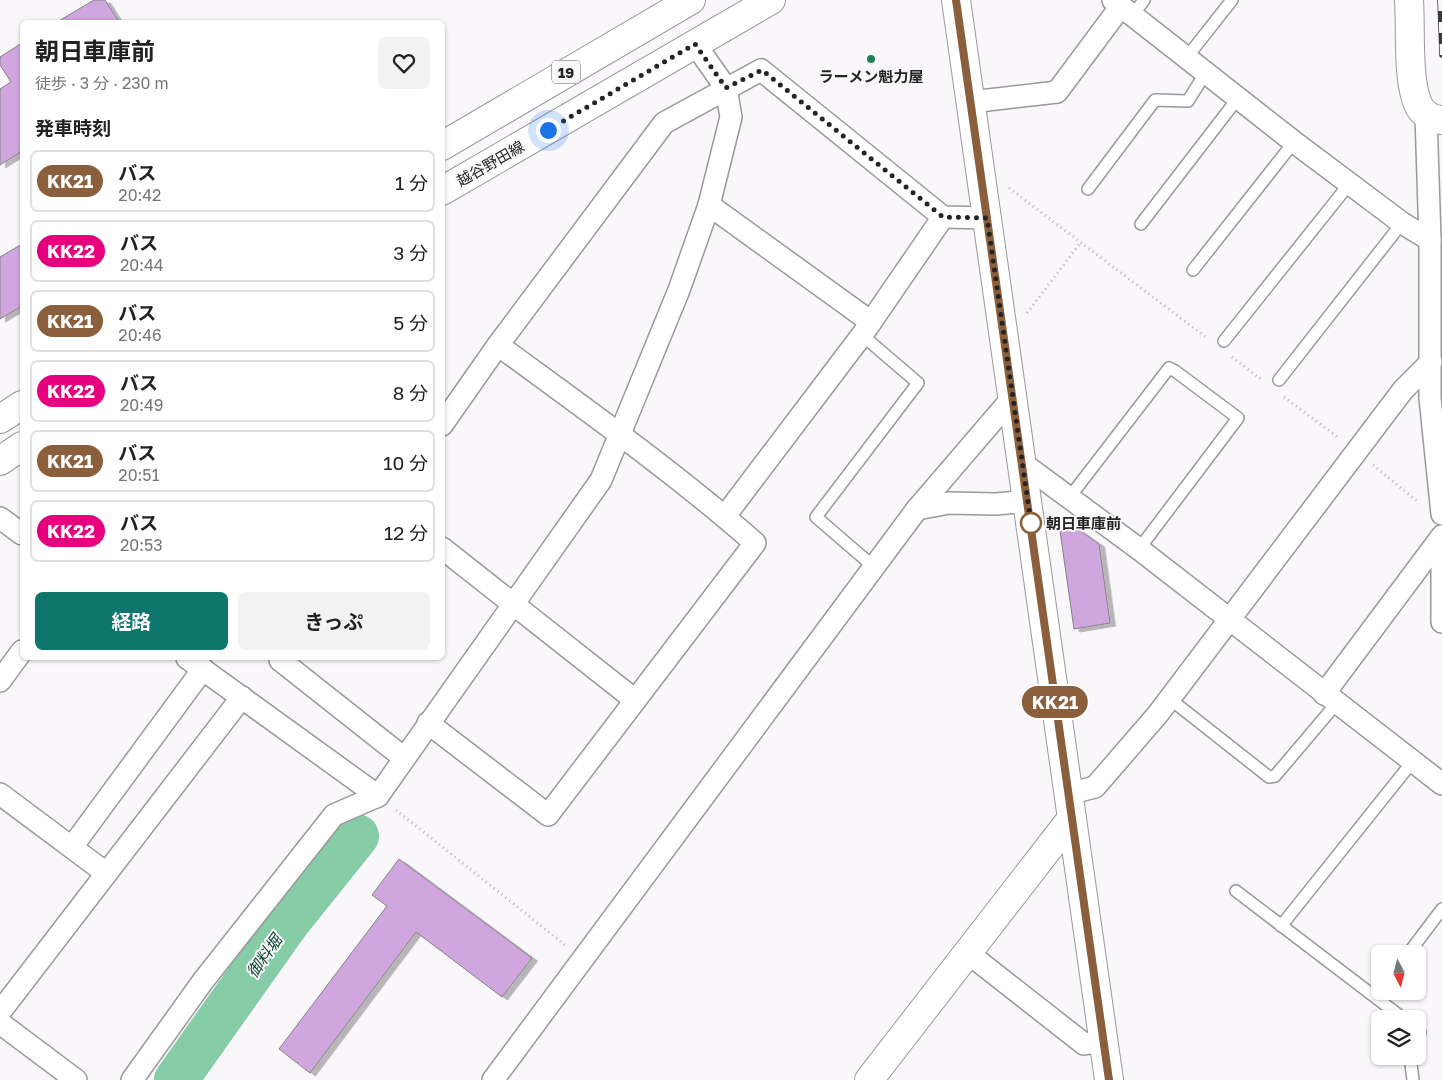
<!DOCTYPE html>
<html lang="ja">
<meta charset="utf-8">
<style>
:root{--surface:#fff;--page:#f2f2f2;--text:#222;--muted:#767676;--line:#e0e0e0;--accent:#0f766e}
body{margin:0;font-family:"Golos Text","Noto Sans JP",sans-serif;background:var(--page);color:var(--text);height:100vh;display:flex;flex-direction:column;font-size:19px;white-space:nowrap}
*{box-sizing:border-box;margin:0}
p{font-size:16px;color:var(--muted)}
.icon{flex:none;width:28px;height:28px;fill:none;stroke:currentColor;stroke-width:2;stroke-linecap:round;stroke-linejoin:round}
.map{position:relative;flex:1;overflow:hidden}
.drawer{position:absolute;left:20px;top:20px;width:425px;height:640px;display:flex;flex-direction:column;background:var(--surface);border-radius:8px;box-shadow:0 1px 4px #0004}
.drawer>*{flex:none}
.badge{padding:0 10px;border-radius:16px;font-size:18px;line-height:32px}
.needle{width:32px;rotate:173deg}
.buttons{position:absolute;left:1371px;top:945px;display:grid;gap:10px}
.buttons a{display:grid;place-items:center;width:55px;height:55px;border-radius:8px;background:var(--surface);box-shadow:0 1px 4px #0004;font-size:25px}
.you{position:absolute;width:25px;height:25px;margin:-12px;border:4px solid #fff;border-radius:50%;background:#1a73e8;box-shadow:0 0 0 8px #1a73e833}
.map>.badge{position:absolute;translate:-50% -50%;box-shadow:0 0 0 2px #fff}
h2{padding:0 15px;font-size:19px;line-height:45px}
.round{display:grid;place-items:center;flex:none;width:52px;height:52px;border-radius:8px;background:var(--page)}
.headline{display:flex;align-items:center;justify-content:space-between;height:85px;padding:0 15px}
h1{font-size:24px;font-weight:700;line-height:38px}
.primary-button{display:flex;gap:10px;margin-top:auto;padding:10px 15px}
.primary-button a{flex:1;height:58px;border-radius:8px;background:var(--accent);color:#fff;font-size:20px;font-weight:700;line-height:58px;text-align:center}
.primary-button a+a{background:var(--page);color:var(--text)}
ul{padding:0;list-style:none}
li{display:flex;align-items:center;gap:15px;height:62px;margin:0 10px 8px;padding:0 5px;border:2px solid var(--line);border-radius:8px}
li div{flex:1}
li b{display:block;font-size:19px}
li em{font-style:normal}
li .badge{min-width:55px;font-weight:700;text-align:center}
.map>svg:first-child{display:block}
</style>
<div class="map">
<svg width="1442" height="1080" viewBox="0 0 1442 1080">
<defs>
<filter id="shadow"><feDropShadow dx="5.5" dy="3" stdDeviation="0" flood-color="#0004"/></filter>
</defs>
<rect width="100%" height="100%" fill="#f9f7fa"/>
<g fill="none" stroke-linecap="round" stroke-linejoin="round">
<path stroke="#85cca7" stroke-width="44" d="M176,1080L288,922L357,836"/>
</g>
<g fill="#cfa6de" stroke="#858385" filter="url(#shadow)">
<path d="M94,0H105L119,22H57Z"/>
<path d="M22,43V151L0,165V89L11,82L0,65V57Z"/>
<path d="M22,244V306L0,319V257Z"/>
<path d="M1079,530L1099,544L1110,623L1074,629L1060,531Z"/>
<path d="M399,859L532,958L502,997L416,932L310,1073L279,1049L387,906L372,895Z"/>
</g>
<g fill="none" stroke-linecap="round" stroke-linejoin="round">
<defs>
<g id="lane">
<path d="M1133,15L1144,0"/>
<path d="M1187,57L1232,0"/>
<path d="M1088,189L1155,100L1188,101L1206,72"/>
<path d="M1141,224L1238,98"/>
<path d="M1193,270L1294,142"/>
<path d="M862,335L918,383L816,517L874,567"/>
<path d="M1224,341L1350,183"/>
<path d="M1279,380L1402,223"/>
<path d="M1069,498L1169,368L1175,371L1238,418L1139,549"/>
<path d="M1170,699L1269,777L1275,776L1336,704"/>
<path d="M1236,891L1404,1019"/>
<path d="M1281,926L1413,761"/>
<path d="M1408,954L1442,909"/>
<path d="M1418,1030L1420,1032"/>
<path d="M1410,1056L1413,1080"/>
</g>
<g id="street">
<path d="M1113,0L1294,142L1402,223L1430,240"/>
<path d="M971,102L1057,92L1121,6"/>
<path d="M1426,115L1430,240V398L1442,514"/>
<path d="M709,205L871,322"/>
<path d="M442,425L498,345L664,123L761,70L943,217L987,218"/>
<path d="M1022,463L1139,549L1442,784"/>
<path d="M917,509L949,503L996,504L1028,501"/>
<path d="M725,516L862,335L943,217"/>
<path d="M0,518L22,534"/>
<path d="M442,548L635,700"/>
<path d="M1442,557V622"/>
<path d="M187,658L378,796"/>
<path d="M282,658L280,660L404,758"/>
<path d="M0,681L22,651"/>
<path d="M1324,694L1442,536"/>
<path d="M428,723L548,815L755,543C673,471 585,409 498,345"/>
<path d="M0,794L106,873"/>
<path d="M1068,794L1095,787L1158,714L1403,390L1431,362"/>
<path d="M72,847L203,669"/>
<path d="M968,953L1084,1044L1103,1041"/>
<path d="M0,1012L242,697"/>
<path d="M0,1023L76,1080"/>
<path d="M132,1080L203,981L334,815L378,796L601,480L679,290L709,205L731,117L726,88L695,44"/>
<path d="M493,1080L917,509L1013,397"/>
</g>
<g id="secondary">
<path d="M1409,0C1411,29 1407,79 1418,104C1422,114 1431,119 1442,120"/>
<path d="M869,1080L1072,818"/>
</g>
<g id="primary">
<path d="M956,0L1109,1080"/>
<path d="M442,146L691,0"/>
<path d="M442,191L771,0"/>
<path d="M0,419L22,405"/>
<path d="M0,461L22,446"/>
</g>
</defs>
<use href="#lane" stroke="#9a989b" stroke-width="14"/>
<use href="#street" stroke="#9a989b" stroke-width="24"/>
<use href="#secondary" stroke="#9a989b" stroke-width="30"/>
<use href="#primary" stroke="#9a989b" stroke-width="30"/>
<g stroke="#b2b0b3" stroke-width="3" stroke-dasharray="1 4" stroke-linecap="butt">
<path d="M1009,188L1207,338"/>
<path d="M1027,313L1081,242"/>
<path d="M1232,357L1261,379"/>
<path d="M1284,397L1339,438"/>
<path d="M1373,465L1417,501"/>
<path d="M396,810L565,945"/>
</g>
<use href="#lane" stroke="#fff" stroke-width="11"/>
<use href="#street" stroke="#fff" stroke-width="21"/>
<use href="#secondary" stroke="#fff" stroke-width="28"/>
<use href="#primary" stroke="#fff" stroke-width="28"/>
<defs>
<path id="rail" d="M1440,0L1442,55"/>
</defs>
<use href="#rail" stroke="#3c3b3c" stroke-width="5.5"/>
<use href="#rail" stroke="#f9f7fa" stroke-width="4" stroke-dasharray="11" stroke-linecap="butt"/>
</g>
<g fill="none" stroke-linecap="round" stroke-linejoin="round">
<defs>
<path id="line" d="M956,0L1109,1080"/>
</defs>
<use href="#line" stroke="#fff" stroke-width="11"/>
<use href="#line" stroke="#8b5e3c" stroke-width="8"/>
<path stroke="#252425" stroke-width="5" stroke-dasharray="0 9" d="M548,130L695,44L726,88L762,70L943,217L987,218L1031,523"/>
</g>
<circle fill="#1f8058" stroke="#f9f7fa" stroke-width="2" cx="871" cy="59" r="5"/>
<circle fill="#fff" stroke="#8b5e3c" stroke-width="2.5" cx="1031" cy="523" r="10"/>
<g text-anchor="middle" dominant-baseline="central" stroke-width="4" stroke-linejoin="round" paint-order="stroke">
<rect fill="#f9f7fa" stroke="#656365" stroke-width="1" x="552" y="60.5" width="28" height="23" rx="4"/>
<g font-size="14" font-weight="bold" fill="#252425">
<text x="566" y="72">19</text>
</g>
<g font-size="15" font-weight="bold" fill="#252425" stroke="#f9f7fa">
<text x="871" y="76">ラーメン魁力屋</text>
</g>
<g font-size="15" fill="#252425" stroke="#f9f7fa">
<text transform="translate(490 163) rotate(-30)">越谷野田線</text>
</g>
<g font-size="15" font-weight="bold" fill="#252425" stroke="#f9f7fa" text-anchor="start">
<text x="1046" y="523">朝日車庫前</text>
</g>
<g font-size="16" font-style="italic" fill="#07432b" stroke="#f9f7fa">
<text transform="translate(264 956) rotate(-55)">御料堀</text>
</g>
</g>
</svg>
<div class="buttons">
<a><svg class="needle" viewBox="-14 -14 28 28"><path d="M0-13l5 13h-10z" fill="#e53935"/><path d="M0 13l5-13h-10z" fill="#767676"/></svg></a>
<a><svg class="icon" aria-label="layers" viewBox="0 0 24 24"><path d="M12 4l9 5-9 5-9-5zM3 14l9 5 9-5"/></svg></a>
</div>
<div class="you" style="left:548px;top:130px"></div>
<b class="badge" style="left:1055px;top:702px;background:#8b5e3c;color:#fff">KK21</b>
<section class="drawer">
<div class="headline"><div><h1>朝日車庫前</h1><p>徒歩 · 3 分 · 230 m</p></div><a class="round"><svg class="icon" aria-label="heart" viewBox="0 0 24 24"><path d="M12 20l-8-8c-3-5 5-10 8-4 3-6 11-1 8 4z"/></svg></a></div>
<h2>発車時刻</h2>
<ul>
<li><span class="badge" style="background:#8b5e3c;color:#fff">KK21</span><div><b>バス</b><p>20:42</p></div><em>1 分</em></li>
<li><span class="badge" style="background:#e6007e;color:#fff">KK22</span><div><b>バス</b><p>20:44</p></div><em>3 分</em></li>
<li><span class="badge" style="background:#8b5e3c;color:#fff">KK21</span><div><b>バス</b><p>20:46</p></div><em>5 分</em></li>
<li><span class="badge" style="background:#e6007e;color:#fff">KK22</span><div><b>バス</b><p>20:49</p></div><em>8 分</em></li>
<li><span class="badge" style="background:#8b5e3c;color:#fff">KK21</span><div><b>バス</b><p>20:51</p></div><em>10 分</em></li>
<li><span class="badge" style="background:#e6007e;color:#fff">KK22</span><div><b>バス</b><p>20:53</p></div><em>12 分</em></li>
</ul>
<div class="primary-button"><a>経路</a><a>きっぷ</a></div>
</section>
</div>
